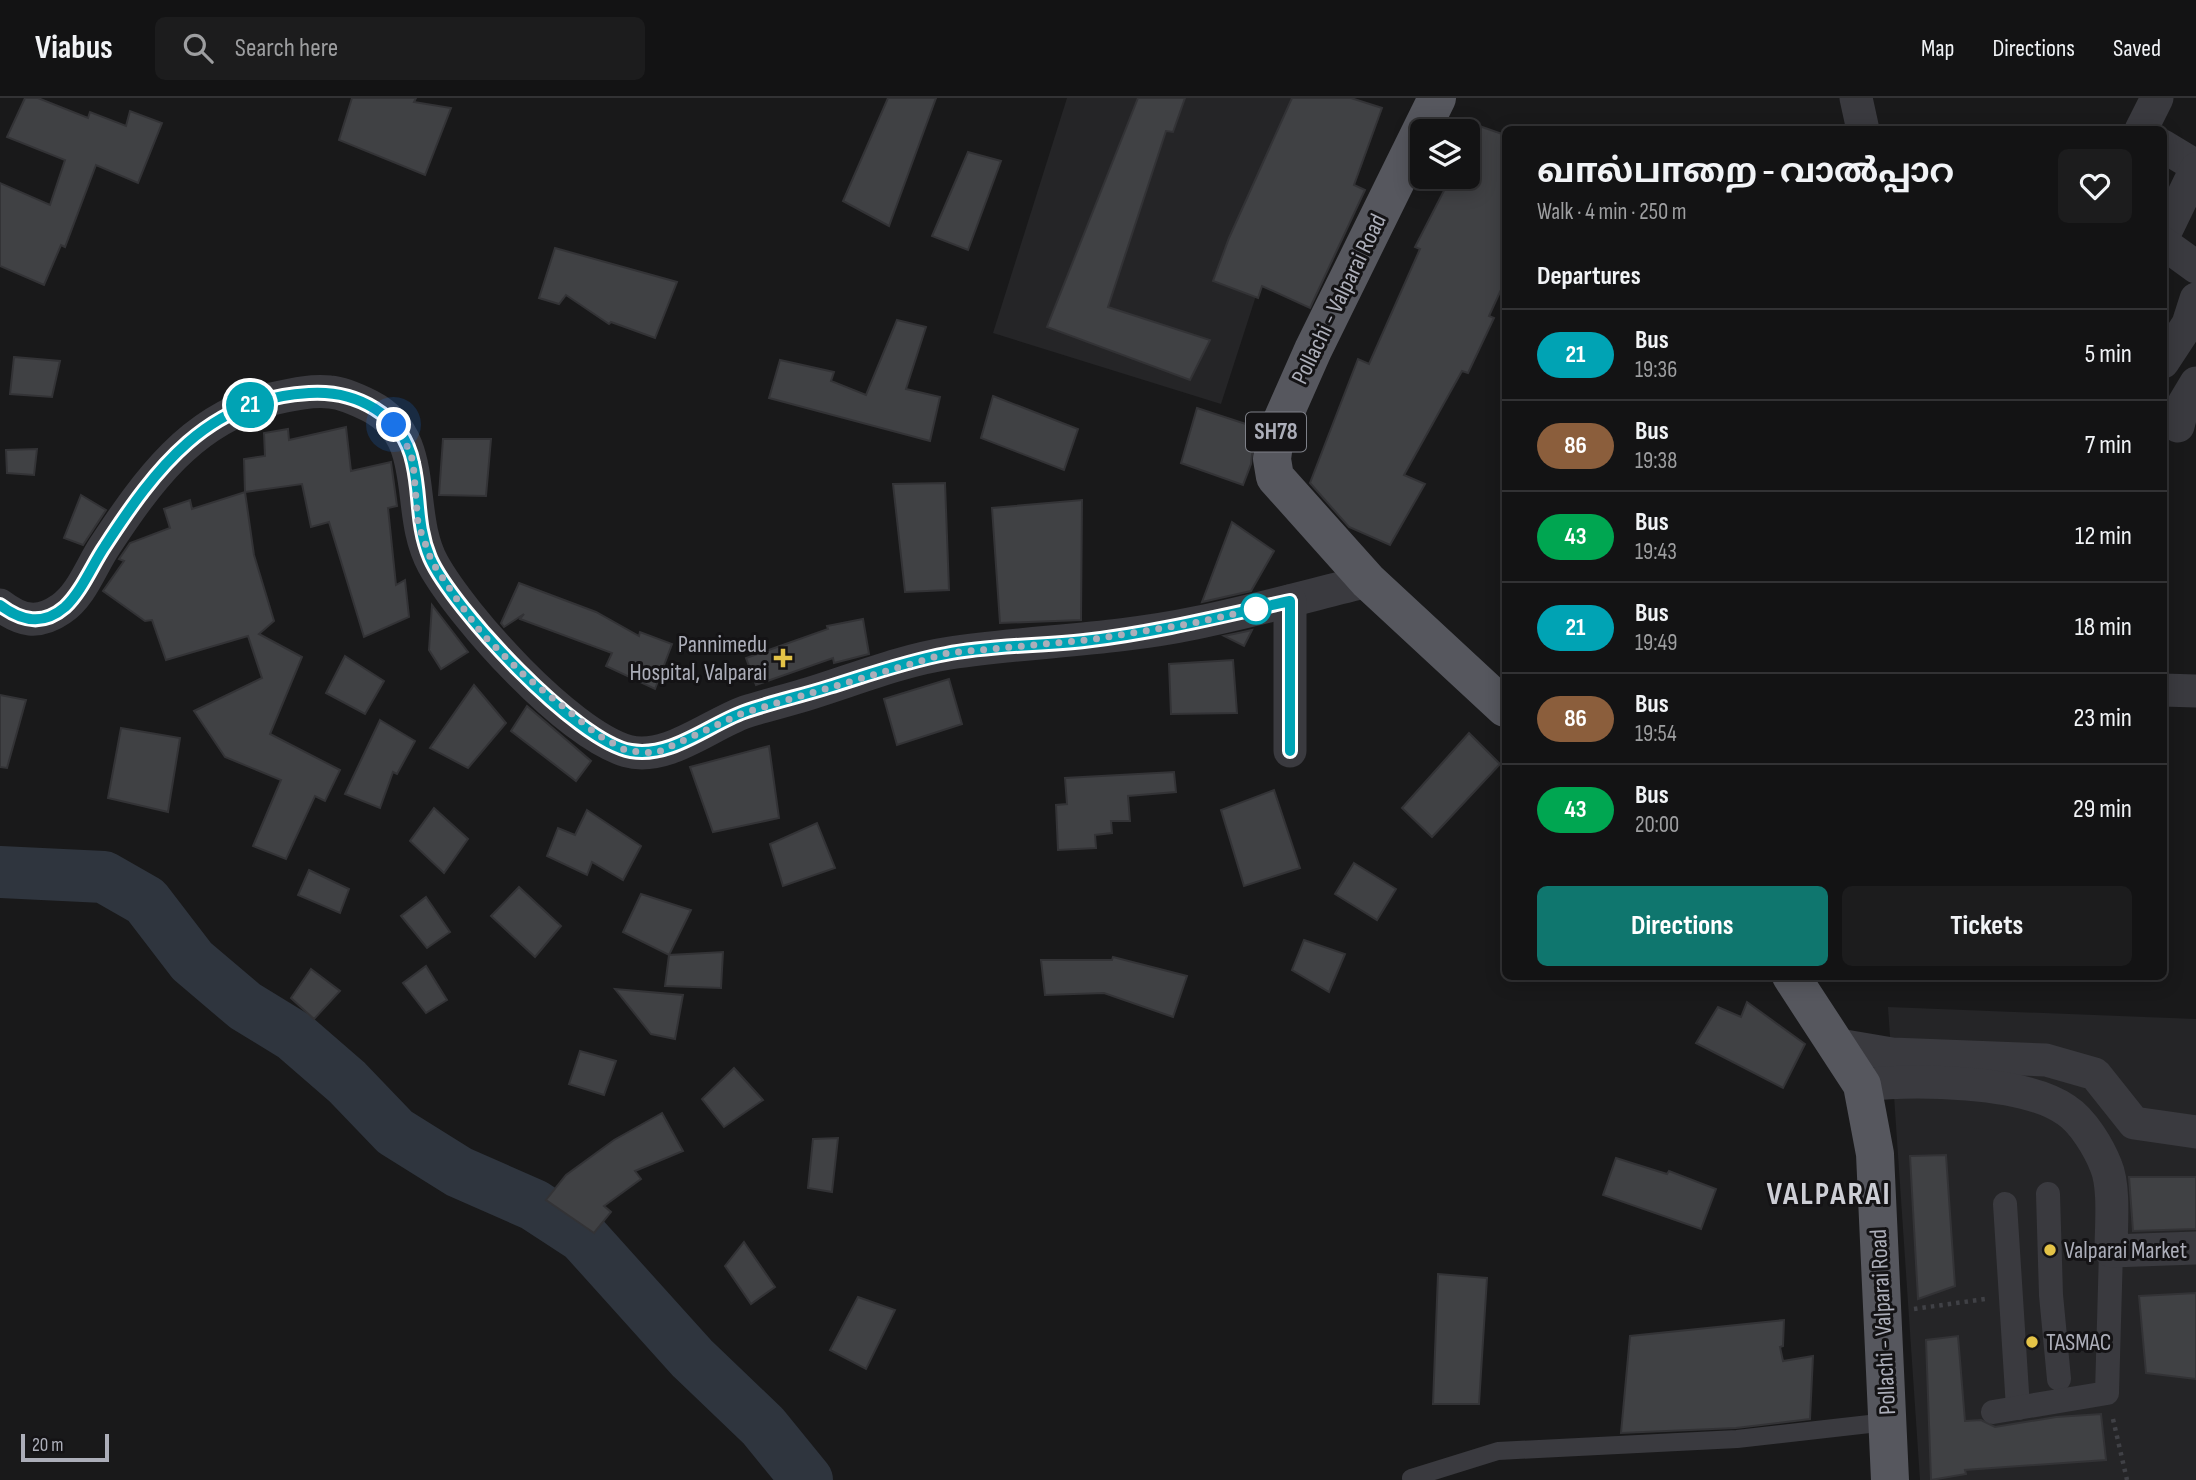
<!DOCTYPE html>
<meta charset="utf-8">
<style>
:root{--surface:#131314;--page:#1c1c1d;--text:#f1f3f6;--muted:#9d9ea0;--line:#323234;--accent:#0f766e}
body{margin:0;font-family:"Sofia Sans Condensed","Noto Sans Malayalam","Noto Sans Tamil",sans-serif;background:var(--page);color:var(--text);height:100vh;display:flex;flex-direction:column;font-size:26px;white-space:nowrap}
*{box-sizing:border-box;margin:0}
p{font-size:23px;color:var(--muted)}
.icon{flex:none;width:38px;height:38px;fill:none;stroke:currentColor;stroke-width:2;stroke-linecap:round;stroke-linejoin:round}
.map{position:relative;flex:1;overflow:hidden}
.side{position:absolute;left:1502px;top:28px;width:665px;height:854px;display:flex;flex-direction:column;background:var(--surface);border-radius:10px;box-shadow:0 4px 18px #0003,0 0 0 2px var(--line)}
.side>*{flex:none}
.badge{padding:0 14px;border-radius:23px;font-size:24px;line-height:46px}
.buttons{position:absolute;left:1410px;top:21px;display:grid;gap:14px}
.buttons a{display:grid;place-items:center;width:70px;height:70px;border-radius:10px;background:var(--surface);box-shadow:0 4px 18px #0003,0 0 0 2px var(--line);font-size:35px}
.scale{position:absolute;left:21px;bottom:18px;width:88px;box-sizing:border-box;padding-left:7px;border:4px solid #acaeb9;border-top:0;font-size:19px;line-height:24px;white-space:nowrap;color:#acaeb9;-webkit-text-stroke:5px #141315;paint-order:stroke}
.you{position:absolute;width:35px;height:35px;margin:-18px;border:5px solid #fff;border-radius:50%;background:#1a73e8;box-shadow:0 0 0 10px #1a73e833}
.map>.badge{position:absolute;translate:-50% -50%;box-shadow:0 0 0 4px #fff}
h2{padding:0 35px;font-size:26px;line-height:63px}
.round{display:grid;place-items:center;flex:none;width:74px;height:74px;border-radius:10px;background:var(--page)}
.overview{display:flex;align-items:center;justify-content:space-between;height:119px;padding:0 35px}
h1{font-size:33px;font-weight:700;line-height:52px}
.action{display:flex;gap:14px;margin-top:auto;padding:14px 35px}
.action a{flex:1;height:80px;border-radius:10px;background:var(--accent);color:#fff;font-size:28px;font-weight:700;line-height:80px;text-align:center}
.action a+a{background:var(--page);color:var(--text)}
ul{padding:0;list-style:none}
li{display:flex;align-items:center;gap:21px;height:91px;padding:0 35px;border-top:2px solid var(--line)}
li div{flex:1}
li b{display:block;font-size:26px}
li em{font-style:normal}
li .badge{min-width:77px;font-weight:700;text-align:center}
header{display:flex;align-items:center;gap:42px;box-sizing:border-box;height:98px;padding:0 35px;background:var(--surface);border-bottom:2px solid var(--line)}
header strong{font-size:33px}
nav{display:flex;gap:38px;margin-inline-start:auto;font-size:24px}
.search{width:490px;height:63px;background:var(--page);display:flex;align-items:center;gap:18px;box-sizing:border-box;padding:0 24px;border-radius:10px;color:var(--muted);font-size:26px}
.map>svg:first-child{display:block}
</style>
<header>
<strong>Viabus</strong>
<div class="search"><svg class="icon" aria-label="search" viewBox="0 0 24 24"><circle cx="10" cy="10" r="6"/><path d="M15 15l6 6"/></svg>Search here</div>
<nav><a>Map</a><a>Directions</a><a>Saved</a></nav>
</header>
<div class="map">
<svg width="2196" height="1382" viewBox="0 0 2196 1382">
<rect width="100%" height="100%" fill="#19191a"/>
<g fill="#252527">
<path d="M1067,0H1320L1221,306L993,235Z"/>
<path d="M1888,909L2196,921V1382H1920Z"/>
</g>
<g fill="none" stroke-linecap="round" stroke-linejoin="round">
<path stroke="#2f353e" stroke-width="52" d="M0,774L104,779L146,803L192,863L245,908L294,938L347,984L395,1034L459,1074L534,1107L583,1139L692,1260L763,1328L807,1382"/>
</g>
<g fill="#404144" stroke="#333336" stroke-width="2">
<path d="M25,0H38L88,20L90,14L126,28L130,13L162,25L138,85L96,67L65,149L61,147L44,187L0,168V85L50,107L65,62L7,39Z"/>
<path d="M352,0H416L414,4L451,10L425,77L339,42Z"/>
<path d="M888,0H936L889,128L843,103Z"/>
<path d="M1138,0H1185L1173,34L1166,33L1108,209L1210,242L1190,282L1047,229Z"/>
<path d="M1292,0H1351L1382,10L1354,87L1365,92L1310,210L1262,188L1258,200L1213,183L1229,140Z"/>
<path d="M1468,24L1505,37V183L1489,218L1494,220L1468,275L1462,273L1404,377L1425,386L1390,447L1349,429L1310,385L1358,261L1369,266L1420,151L1415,149L1451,79H1468Z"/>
<path d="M968,54L1001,63L968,152L932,138Z"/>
<path d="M555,150L677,184L655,240L611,224L609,226L566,197L559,206L539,200Z"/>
<path d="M897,222L926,229L906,291L940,299L930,343L769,300L780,262L834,274L831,283L866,297Z"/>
<path d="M14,259L60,263L52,299L10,296Z"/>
<path d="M993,298L1078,331L1064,372L981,340Z"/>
<path d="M1197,310L1255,329L1251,366L1243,387L1181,365Z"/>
<path d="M346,329L351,373L391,364L397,408L388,410L396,487L405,482L409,519L364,539L329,424L311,429L302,386L245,394L244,361L265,358L264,335L288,331L289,342Z"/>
<path d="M443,341H491L486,398L439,397Z"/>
<path d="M37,351L34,377L7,375L6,352Z"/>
<path d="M945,385L949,492L905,494L893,386Z"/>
<path d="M245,394L254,457L274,523L259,536L302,559L270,636L340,672L325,703L315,698L286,761L253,748L281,682L225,659L194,613L262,580L248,538L166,562L152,522L145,523L103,493L124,463L119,461L130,445L170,430L164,411L190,402L192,411Z"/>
<path d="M81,397L106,412L83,447L64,440Z"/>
<path d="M1082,402L1081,522L1000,525L992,410Z"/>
<path d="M1232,424L1274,453L1251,493L1202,504Z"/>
<path d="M519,485L596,514L639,538L640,534L672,546L655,591L606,568L612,555L520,521L524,516L504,529L501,525Z"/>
<path d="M432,507L468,554L441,571L429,552Z"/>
<path d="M863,521L869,556L834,565L833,560L756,587L746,560L828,531L827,528Z"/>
<path d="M1252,532L1244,548L1224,538L1243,534Z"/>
<path d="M345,558L384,583L365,616L326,595Z"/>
<path d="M1233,562L1237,615L1171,616L1169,566Z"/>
<path d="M949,581L962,626L897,647L884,601Z"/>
<path d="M474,587L506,625L468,670L430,650Z"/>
<path d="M0,597L26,602L7,670L0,669Z"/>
<path d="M527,608L591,663L576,683L511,633Z"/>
<path d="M380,622L415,643L397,676L393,674L380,710L345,696Z"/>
<path d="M121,630L180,640L168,714L108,700Z"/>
<path d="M1469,635L1500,666L1432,739L1402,710Z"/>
<path d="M769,648L779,720L713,734L690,669Z"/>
<path d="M1174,674L1176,694L1128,698L1130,723H1111L1112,735L1095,737L1096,750L1058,752L1056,707L1067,706L1065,680Z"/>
<path d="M1274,692L1300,770L1244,788L1221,712Z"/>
<path d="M434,710L468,741L444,775L410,743Z"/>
<path d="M587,712L641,748L623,782L592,764L587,777L547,758L558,730L575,737Z"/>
<path d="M817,725L835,770L783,788L770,746Z"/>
<path d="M1354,765L1396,791L1377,822L1335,796Z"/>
<path d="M309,772L349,791L340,815L298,797Z"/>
<path d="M519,789L561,828L535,859L491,818Z"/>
<path d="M641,796L691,812L669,857L623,834Z"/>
<path d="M426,799L450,834L427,850L401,818Z"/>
<path d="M1304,842L1345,856L1329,894L1292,872Z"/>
<path d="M723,854L721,890L665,888L669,857Z"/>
<path d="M1113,859L1187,878L1173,919L1104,895L1045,897L1041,862H1112Z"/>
<path d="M426,868L447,902L426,915L403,885Z"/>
<path d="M311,871L340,893L314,921L291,900Z"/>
<path d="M615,891L683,897L675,941L651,936Z"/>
<path d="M1747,904L1805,946L1783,990L1696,945L1718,909L1741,919Z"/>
<path d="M580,953L616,963L604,997L569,986Z"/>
<path d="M734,970L763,1002L724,1029L702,1001Z"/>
<path d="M662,1015L683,1053L635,1073L641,1081L604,1108L611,1114L594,1135L546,1102L566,1077L614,1042Z"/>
<path d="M838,1040L832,1094L808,1090L813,1041Z"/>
<path d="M1946,1057L1955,1188L1918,1201L1910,1058Z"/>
<path d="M1616,1060L1667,1076L1669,1073L1716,1091L1701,1131L1603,1097Z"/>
<path d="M2129,1079H2196V1131L2133,1133Z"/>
<path d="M744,1144L775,1189L751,1206L725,1168Z"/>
<path d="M1438,1176L1487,1180L1479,1306H1433Z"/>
<path d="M2196,1195V1281L2146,1275L2139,1198Z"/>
<path d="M858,1199L895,1212L866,1271L830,1252Z"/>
<path d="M1784,1222L1783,1248L1780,1249L1783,1263L1813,1258L1810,1321L1736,1330L1621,1335L1630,1238Z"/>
<path d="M1958,1238L1965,1323L1981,1322L1995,1329L2056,1319L2101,1316L2106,1362L1965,1372L1966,1376L1931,1382L1926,1242Z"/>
</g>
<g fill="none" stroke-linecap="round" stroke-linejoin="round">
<g stroke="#404146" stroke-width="4.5" stroke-dasharray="3.5 5" stroke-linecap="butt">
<path d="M1914,1211L1985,1201"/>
<path d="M2113,1321L2127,1382"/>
</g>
<path stroke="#3a3a3f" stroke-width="18" d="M1411,1380L1498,1353L1737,1341L1887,1324"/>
<g stroke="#3a3a3f" stroke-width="24">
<path d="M2048,1096L2051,1197L2059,1281"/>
<path d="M2005,1106L2018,1310"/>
<path d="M2107,1295L1993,1314L2107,1295L2111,1153"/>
</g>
<g stroke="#3a3a3f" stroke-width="33">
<path d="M1856,0L1863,32"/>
<path d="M2141,32L2157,0"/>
<path d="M2163,48L2196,68"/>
<path d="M2163,139L2196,71"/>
<path d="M2163,145L2196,169"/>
<path d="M2163,264L2188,226L2196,201"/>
<path d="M2178,328L2184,305L2196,285"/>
<path d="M0,507C21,523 38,527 61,511C81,498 91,469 104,449C147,384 191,321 271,301C290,297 310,292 330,294C343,295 358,302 370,308C432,340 404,413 433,466C463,520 567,635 627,653C666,664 709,627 745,614C767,607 789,602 811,595C856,581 903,562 950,555C1031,543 1114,542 1195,525C1253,513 1311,497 1368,483"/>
<path d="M2163,592L2196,593"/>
<path d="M1290,653V503"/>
<path d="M1833,946L1892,956L2046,962L2095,976L2134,1025L2196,1034"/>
<path d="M1862,987C1913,981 2023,982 2066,1012C2083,1023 2099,1050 2106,1068C2115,1089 2111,1130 2111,1153L2196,1150"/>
</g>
<g stroke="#56575e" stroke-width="38">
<path d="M1437,0L1313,252L1275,338L1272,361L1275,379L1368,483L1505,610"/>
<path d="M1791,878L1862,987L1875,1056L1890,1382"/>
</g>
</g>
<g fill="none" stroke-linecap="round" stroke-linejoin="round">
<defs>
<path id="line" d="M0,507C21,523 43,528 65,509C82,493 92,467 105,448C155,371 208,300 309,295C355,292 403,316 413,365C421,399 416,426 430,460C452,510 577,644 631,653C671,660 708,627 744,614C772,604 801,598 829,589C868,577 907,563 946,556C991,547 1038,548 1084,543C1153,535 1222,518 1290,503V653"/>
</defs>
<use href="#line" stroke="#fff" stroke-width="16"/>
<use href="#line" stroke="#00a3b4" stroke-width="10"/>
<path stroke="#acaeb9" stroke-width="7" stroke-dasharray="0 12.6" d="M394,327L403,338L413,363L418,426L432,464L456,500L482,536L524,577L598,637L627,653L656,655L743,615L948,555L1088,542L1194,525L1264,509L1256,511"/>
</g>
<circle fill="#fff" stroke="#00a3b4" stroke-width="3.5" cx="1256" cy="511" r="14"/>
<g fill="#e4c347" stroke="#141315" stroke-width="2.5">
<path d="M779.5 549.5h7v7h7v7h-7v7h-7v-7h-7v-7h7z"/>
<circle cx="2050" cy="1152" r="7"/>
<circle cx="2032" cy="1244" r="7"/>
</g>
<g text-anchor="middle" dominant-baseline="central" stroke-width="6" stroke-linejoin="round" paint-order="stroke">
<rect fill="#141315" stroke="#7e8088" stroke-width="2" x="1246" y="314.5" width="60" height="39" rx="5"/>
<g font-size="23" font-weight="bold" fill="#acaeb9">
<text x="1276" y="334">SH78</text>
</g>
<g font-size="24" fill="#acaeb9" stroke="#141315">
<text transform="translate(1339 201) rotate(-64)">Pollachi - Valparai Road</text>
<text transform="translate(1883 1224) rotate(-93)">Pollachi - Valparai Road</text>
</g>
<g font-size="24" fill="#acaeb9" stroke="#141315" text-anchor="start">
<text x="767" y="546" text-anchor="end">Pannimedu<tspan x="767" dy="28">Hospital, Valparai</tspan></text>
<text x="2064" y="1152">Valparai Market</text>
<text x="2046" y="1244">TASMAC</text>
</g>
<g font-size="32" font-weight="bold" letter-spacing="2" fill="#cdced5" stroke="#141315">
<text x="1829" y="1096">VALPARAI</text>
</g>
</g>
</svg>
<div class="buttons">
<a><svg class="icon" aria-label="layers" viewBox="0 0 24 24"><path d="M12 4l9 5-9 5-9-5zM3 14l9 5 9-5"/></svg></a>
</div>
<div class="scale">20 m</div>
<div class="you" style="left:394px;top:327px"></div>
<b class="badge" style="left:250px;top:307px;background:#00a3b4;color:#fff">21</b>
<section class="side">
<div class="overview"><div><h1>வால்பாறை - വാൽപ്പാറ</h1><p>Walk · 4 min · 250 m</p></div><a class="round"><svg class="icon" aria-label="heart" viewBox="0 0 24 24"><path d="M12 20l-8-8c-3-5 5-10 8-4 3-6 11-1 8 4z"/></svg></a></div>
<h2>Departures</h2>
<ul>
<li><span class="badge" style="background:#00a3b4;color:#fff">21</span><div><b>Bus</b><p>19:36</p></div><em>5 min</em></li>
<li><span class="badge" style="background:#8b5e3c;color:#fff">86</span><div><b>Bus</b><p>19:38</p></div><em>7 min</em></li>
<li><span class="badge" style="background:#00a651;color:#fff">43</span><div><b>Bus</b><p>19:43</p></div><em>12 min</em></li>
<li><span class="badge" style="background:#00a3b4;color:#fff">21</span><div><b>Bus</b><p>19:49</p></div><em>18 min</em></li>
<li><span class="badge" style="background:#8b5e3c;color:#fff">86</span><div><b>Bus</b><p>19:54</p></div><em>23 min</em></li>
<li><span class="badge" style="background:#00a651;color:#fff">43</span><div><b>Bus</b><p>20:00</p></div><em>29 min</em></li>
</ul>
<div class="action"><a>Directions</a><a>Tickets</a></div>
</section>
</div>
